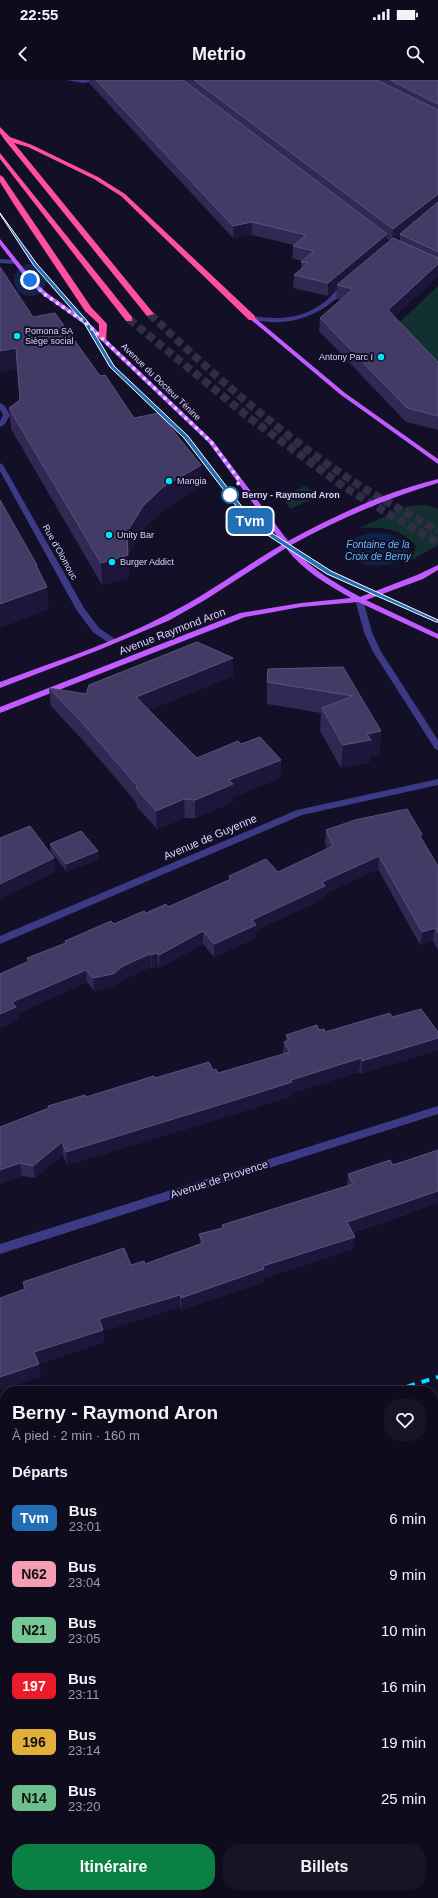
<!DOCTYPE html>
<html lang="fr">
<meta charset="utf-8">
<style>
:root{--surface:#0e0b1c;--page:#171425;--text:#f1f3f6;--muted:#9b9ba3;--line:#2e2b3b;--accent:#0b8043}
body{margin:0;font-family:Helvetica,sans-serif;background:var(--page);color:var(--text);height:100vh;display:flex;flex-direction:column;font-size:15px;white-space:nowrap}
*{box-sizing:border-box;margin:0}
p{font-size:13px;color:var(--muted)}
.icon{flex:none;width:22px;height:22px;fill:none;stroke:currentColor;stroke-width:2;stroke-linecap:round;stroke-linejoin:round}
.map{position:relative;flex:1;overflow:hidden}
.side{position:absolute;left:0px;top:1306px;width:438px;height:512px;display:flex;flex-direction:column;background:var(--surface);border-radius:16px 16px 0 0;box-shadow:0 2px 6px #0003,0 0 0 1px var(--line)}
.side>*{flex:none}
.badge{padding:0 8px;border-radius:6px;font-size:14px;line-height:26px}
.you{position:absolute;width:20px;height:20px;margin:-10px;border:3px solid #fff;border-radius:50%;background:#1a73e8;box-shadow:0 0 0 6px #1a73e833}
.map>.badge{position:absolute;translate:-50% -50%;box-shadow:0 0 0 2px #fff}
h2{padding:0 12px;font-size:15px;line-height:36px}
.round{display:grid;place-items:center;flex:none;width:42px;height:42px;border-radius:16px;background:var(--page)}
.head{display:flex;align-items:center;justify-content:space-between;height:68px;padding:0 12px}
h1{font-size:19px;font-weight:600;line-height:30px}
.action{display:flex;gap:8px;margin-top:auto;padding:8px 12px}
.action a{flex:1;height:46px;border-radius:16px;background:var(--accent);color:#fff;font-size:16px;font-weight:600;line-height:46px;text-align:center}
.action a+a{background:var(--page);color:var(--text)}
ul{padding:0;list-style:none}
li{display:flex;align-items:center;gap:12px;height:56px;padding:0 12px}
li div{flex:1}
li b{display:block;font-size:15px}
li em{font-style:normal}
li .badge{min-width:44px;font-weight:700;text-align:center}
.status{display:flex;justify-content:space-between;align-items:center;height:28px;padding:0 20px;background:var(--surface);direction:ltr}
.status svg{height:11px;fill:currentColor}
header{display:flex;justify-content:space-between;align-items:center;height:52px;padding:0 12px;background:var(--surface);font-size:18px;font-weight:600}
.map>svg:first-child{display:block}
</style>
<div class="status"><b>22:55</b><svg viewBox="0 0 49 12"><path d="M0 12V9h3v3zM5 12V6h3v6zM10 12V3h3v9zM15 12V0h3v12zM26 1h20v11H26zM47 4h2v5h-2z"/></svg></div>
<header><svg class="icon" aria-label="back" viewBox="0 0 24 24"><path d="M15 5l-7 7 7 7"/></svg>Metrio<svg class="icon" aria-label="search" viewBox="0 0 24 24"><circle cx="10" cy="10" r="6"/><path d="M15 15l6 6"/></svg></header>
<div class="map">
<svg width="438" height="1818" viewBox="0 0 438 1818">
<rect width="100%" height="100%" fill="#130f26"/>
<g fill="#12302f">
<path d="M438,206V297L390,251Z"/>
<path d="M305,406L319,416L290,429L282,416Z"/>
<path d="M426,425L438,429V465L412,480L416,466C401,448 381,446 359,448L408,426Z"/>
<path d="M438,1711V1818H239L241,1813H433V1712Z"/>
</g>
<path fill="#0c2248" d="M369,453C381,452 395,453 404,463C425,487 340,499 350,463L354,458Z"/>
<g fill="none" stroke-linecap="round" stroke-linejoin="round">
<g stroke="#312d47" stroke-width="8" stroke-dasharray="8 4" stroke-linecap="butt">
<path d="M150,234C213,295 280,354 354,402C381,420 410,434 438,451"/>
<path d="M129,239L247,336L344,407L438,463"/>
</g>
<g fill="#3d3a85" fill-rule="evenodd">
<path d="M66,0H101L83,3Z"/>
<path d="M0,179L16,180L19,182L16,184L0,183Z"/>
<path d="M347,203L350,205C329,229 303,244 270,242C264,241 254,242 249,238L252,236C280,240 303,239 326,221C332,215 339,206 347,203Z"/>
<path d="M0,323L5,326L10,335L5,344L0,347V341L3,335L0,329Z"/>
<path d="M0,383L3,385L84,528L99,548L115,559V563H109L93,552L76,529L0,391Z"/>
<path d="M356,518H362L363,520L372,552L380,570L438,660V670L435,669L372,570L364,552L355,520Z"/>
<path d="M438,699V705L302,735L0,864V856L297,730Z"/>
<path d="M438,1026V1034L0,1174V1164Z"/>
</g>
<g fill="#6f6bff" fill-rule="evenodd">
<path d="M438,1596V1610L433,1611V1597Z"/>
<path d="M438,1628V1642L433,1643V1629Z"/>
<path d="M5,1698V1712L0,1714V1700Z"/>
<path d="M5,1736V1750L0,1752V1738Z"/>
</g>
<g fill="#c25bff" fill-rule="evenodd">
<path d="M0,159L32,199L47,213L88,242L213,361L288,461C336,435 385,412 438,399V403C386,418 338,440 291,465C308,488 336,503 360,517L417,495L438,485V490L423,499L366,520L438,554V559L358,522L301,527L245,537L0,633V627L240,533L301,523L351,518C328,505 302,490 286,468L205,520L170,540L99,570L0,608V602C56,581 113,563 166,535C207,515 243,487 283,464L209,363L84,244L43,215L28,201L0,165Z"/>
<path d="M250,237H254L345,313L438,379V384L341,315L250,239Z"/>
</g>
<g fill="#ff4fa3" fill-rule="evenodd">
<path d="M0,47L10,57L32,65L98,97L125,114L255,236V240H249L121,116L94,99L28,67L14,63L154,234L147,236L4,59L0,53Z"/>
<path d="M0,73L132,237V241H126L0,79Z"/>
<path d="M0,95L3,97L91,227L107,244L106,261L99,259V244L85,231L15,126L0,102Z"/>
</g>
<g stroke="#00e5ff" stroke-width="4" stroke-dasharray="8 7" stroke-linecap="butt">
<path d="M393,1311L438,1297"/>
<path d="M433,1322L438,1320"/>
<path d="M0,1432L5,1430"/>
<path d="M0,1454L5,1452"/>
</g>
</g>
<g fill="#312854" fill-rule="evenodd">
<path d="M89,0H438V196L394,237L438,282V350L406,342L319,251L320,238L341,220L336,219L337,209L328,216L293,208L294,195L301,189V182L302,181L292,178L293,166L294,165L252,155L233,158L89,3ZM400,156L399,161L396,159ZM386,158L390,161L386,164Z"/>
<path d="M33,237L100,296L134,338L201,385V407L164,429L144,448L128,474L129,498L102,505L11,349L9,328L20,320Z"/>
<path d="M233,578V596L149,630L197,678L241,664L281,680L280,698L233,717V722L195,738H185L157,749L137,727L136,722L88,666L51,626L49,608L86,614Z"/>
<path d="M343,587L381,651L379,674L370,676L369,683L341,688L320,651L321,633L267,624V602Z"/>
<path d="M326,750L422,754V758L438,786V870L433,861L420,865L378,789L324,814V819L256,850V858L214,877L203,864L159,888L158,886L152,888L151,887L124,899L114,907L94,911L87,902L17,934L18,940L0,948L28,882L27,878L65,863V861L146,833L168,827L229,800V796L278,792L327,769L325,763Z"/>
<path d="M50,764L99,779L67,792L51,772Z"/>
<path d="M392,937L438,952V970L361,994L359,992L291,1013V1016L232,1035L67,1085L63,1075L35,1098L22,1096L0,1104V1047L48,1028V1026L86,1017L155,998L213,990L218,993L283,974L284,962L286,961V955L319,950L325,952Z"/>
<path d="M438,1070V1123L353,1153L355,1157L353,1169L264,1198V1202L181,1230L180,1227L103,1251L104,1262L38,1284L41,1296L0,1310V1218L24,1210L23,1202L131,1185L145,1184L200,1164L199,1154L222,1148V1145L347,1106L348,1094L393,1085Z"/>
</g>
<g fill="#1d163a">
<path d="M438,114V126L400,154V156L392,162L393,149Z"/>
<path d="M252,142V155L233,158V146Z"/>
<path d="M387,154L386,167L337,205V209L328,216V203Z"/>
<path d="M438,184V196L387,244L388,230Z"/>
<path d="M16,268L18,289L0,292V271Z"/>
<path d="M201,385V407L164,429L144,448L128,474L129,498L102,505L101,483L127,452L143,426L163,407Z"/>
<path d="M47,507L49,529L0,548V524Z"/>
<path d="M233,578V596L137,635L136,617Z"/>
<path d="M381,651L379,674L370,676L369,683L341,688L343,665L367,654Z"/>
<path d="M281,680L280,698L233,717V722L195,738V720L229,700Z"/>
<path d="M184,719L185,738L157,749L156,731Z"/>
<path d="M98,771L99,779L67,792L66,784Z"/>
<path d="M379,776L378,789L324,814V819L256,850V858L214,877V864L252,840L322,802Z"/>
<path d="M54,778L56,792L0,819V804Z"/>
<path d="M435,848L433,861L420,865L422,852Z"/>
<path d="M203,851V864L159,888V875Z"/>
<path d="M157,873L158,886L152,888L151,875Z"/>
<path d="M150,874L151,887L124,899L114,907L94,911L93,898Z"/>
<path d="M86,890L87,902L17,934L18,940L0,948V934L12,922Z"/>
<path d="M438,958V970L361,994L362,981Z"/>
<path d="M361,978L359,992L291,1013V1016L232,1035L67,1085L66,1072Z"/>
<path d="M62,1062L63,1075L35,1098L33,1086Z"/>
<path d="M20,1083L22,1096L0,1104V1090Z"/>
<path d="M438,1111V1123L346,1155L347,1142Z"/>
<path d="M355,1157L353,1169L264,1198V1202L181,1230V1218L263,1186Z"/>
<path d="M180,1215V1227L103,1251L104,1262L37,1284L34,1272L99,1239Z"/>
<path d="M39,1284L41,1296L0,1310V1297Z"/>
</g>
<g fill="#433a66" stroke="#5a527e">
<path d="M96,0H183L387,154L328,203L294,195L308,183L301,182L314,171L293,166L306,155L252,142L233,146Z"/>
<path d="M194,0H377L438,30V114L393,149Z"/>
<path d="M390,0H438V24Z"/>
<path d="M438,122V172L400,154Z"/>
<path d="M393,158L438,178V184L388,230L438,282V336L407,328L320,238L353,209L337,205Z"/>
<path d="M0,187L33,237L55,233L100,296L105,295L134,338L159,333L201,385L163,407L143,426L127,452L128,475L101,483L9,328L20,320L16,268L0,271Z"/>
<path d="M0,420L37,485H36L47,507L0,524Z"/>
<path d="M197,562L233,578L136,617L197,678L238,661L241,664L260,657L281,680L229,700L233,704L195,720L184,719L156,731L136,708L138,707L87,648L49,608L86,614L89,605Z"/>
<path d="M343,587L381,651L367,654L371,660L343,665L322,628L353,616L267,602L268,589Z"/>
<path d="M407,729L422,754L419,755L438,786V853L435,848L422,852L379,776L322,802L325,806L252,840L256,845L214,864L203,851L159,875L157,873L151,875L150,874L123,886L113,894L93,898L86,890L12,922L16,927L0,934V894L29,881L27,878L66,863L65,861L111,841L114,844L144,831L146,833L166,824L168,827L231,799L229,796L266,779L278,792L333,766L326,750L355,740Z"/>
<path d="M30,746L54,778L0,804V758Z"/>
<path d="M81,751L98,771L66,784L50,764Z"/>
<path d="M421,929L438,952V958L362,981L361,978L291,1000L292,1002L232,1021L66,1072L62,1062L33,1086L20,1083L0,1090V1047L49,1028L48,1026L85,1015L86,1017L154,996L155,998L209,982L213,990L216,989L218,993L290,972L284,962L289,960L286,955L317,945L319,950L324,949L325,952L390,933L392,937Z"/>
<path d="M438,1070V1111L347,1142L355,1157L263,1186L264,1189L181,1218L180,1215L99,1239L103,1250L34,1272L39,1284L0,1297V1218L25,1209L23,1202L124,1168L131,1185L144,1181L145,1184L203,1163L199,1154L223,1148L222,1145L353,1104L348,1094L390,1080L393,1085Z"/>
<path d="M5,1542V1597L0,1572V1544Z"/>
<path d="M129,1813H151L152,1818H113Z"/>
</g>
<path fill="#216eb4" stroke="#fff" d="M0,133L37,184L88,242L114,286L188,356L253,441L331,491L438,540V542H436L327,494L249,443L184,358L110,287L84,243L34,186L0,134Z"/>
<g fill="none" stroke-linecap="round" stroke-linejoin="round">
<path stroke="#d9d4ff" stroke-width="4" stroke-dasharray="0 7.2" d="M30,200L44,214L86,243L211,362L240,401L230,415"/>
</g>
<g fill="#00e5ff" stroke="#130f26" stroke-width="1.5">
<circle cx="17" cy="256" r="4"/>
<circle cx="381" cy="277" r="4"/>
<circle cx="169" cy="401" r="4"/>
<circle cx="109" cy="455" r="4"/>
<circle cx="112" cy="482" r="4"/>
</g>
<circle fill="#fff" stroke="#216eb4" stroke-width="2" cx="230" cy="415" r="8"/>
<g text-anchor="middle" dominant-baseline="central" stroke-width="4" stroke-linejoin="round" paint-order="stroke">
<g font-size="9" fill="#d9d4ff" stroke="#130f26" text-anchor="start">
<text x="25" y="251">Pomona SA<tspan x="25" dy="10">Siège social</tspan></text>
<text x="373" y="277" text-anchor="end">Antony Parc I</text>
<text x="177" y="401">Mangia</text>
<text x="117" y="455">Unity Bar</text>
<text x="120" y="482">Burger Addict</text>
</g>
<g font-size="9" fill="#d9d4ff" stroke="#130f26">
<text transform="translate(161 302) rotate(44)">Avenue du Docteur Ténine</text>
<text transform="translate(60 472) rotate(61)">Rue d'Olomouc</text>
</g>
<g font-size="9" font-weight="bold" fill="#d9d4ff" stroke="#130f26" text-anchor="start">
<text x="242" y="415">Berny - Raymond Aron</text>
</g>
<g font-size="10" font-style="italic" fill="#62b6ff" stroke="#130f26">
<text x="378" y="464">Fontaine de la<tspan x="378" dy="12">Croix de Berny</tspan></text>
</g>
<g font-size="11" fill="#d9d4ff" stroke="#130f26">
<text transform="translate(172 551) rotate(-21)">Avenue Raymond Aron</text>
<text transform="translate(210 757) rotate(-23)">Avenue de Guyenne</text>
<text transform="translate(219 1099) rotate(-18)">Avenue de Provence</text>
</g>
</g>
</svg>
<div class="you" style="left:30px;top:200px"></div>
<b class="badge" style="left:250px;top:441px;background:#216eb4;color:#fff">Tvm</b>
<section class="side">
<div class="head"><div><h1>Berny - Raymond Aron</h1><p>À pied · 2 min · 160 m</p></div><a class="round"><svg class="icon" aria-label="heart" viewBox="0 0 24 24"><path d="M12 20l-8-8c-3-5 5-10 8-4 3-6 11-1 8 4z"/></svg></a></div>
<h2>Départs</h2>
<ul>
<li><span class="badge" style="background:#216eb4;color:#fff">Tvm</span><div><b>Bus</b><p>23:01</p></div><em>6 min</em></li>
<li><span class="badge" style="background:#f59eb3;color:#111">N62</span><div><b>Bus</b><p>23:04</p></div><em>9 min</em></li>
<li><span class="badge" style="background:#77c695;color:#111">N21</span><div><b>Bus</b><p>23:05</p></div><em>10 min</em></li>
<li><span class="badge" style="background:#ed1b29;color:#fff">197</span><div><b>Bus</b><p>23:11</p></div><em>16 min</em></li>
<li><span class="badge" style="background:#e0b03b;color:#111">196</span><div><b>Bus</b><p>23:14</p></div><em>19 min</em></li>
<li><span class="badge" style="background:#6dc08c;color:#111">N14</span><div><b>Bus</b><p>23:20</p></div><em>25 min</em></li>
</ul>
<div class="action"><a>Itinéraire</a><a>Billets</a></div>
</section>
</div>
